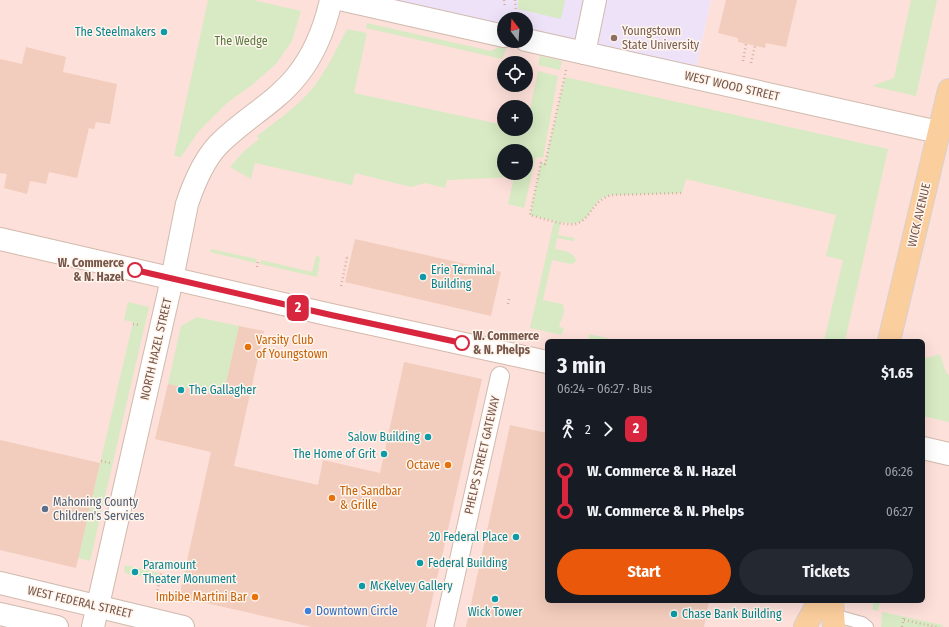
<!DOCTYPE html>
<meta charset="utf-8">
<style>
:root{--surface:#171b24;--page:#242831;--text:#f1f3f6;--muted:#9ea1a6;--accent:#ea580c}
body{margin:0;font-family:"Fira Sans Condensed",sans-serif;background:var(--page);color:var(--text);height:100vh;display:flex;flex-direction:column;font-size:15px;white-space:nowrap}
*{box-sizing:border-box;margin:0}
p{font-size:13px;color:var(--muted)}
.icon{flex:none;width:22px;height:22px;fill:none;stroke:currentColor;stroke-width:2;stroke-linecap:round;stroke-linejoin:round}
.map{position:relative;flex:1;overflow:hidden}
.panel{position:absolute;left:545px;top:339px;width:380px;height:264px;display:flex;flex-direction:column;background:var(--surface);border-radius:6px;box-shadow:0 4px 16px #0002}
.panel>*{flex:none}
.badge{padding:0 8px;border-radius:6px;font-size:14px;line-height:26px}
.needle{width:26px;rotate:343deg}
.controls{position:absolute;left:497px;top:12px;display:grid;gap:8px}
.controls a{display:grid;place-items:center;width:36px;height:36px;border-radius:50%;background:var(--surface);box-shadow:0 4px 16px #0002;font-size:20px}
.map>.badge{position:absolute;translate:-50% -50%;box-shadow:0 0 0 2px #fff}
.legs{display:flex;align-items:center;gap:6px;height:44px;padding:0 12px;font-size:13px}
.legs p{margin-inline-start:auto}
.summary{display:flex;align-items:center;justify-content:space-between;height:68px;padding:0 12px}
h1{font-size:22px;font-weight:700;line-height:30px}
.action{display:flex;gap:8px;margin-top:auto;padding:8px 12px}
.action a{flex:1;height:46px;border-radius:24px;background:var(--accent);color:#fff;font-size:16px;font-weight:700;line-height:46px;text-align:center}
.action a+a{background:var(--page);color:var(--text)}
ul{padding:0 12px;list-style:none}
li{display:flex;align-items:center;gap:14px;height:40px;font-size:15px}
li i{display:grid;place-items:center;width:6px;height:100%;margin:0 5px;background:currentColor}
li i::after{content:'';width:10px;height:10px;margin:-5px;border:3px solid;border-radius:50%;background:var(--surface)}
li p{margin-inline-start:auto}
li:first-child i{background:linear-gradient(#0000 50%,currentColor 0)}
li:last-child i{background:linear-gradient(currentColor 50%,#0000 0)}
.map>svg:first-child{display:block}
</style>
<div class="map">
<svg width="949" height="627" viewBox="0 0 949 627">
<rect width="100%" height="100%" fill="#fcf1e5"/>
<path fill="#fde0d9" fill-rule="evenodd" d="M0,0H344L504,41H526L694,78L711,0H949V627H0ZM504,63H526V85H504ZM504,107H526V129H504ZM504,151H526V173H504ZM547,341H923V601H547Z"/>
<path fill="#eee2f9" d="M344,0H711L694,78L526,40V19H504V36Z"/>
<g fill="#d7eac3" fill-rule="evenodd">
<path d="M208,0H253L301,11L292,41L276,64L252,85L227,103L199,131L181,157L174,156Z"/>
<path d="M518,0H565L561,19L518,9Z"/>
<path d="M911,0H937L916,96L872,86L894,78Z"/>
<path d="M367,23L491,51L501,46L507,47L502,59L366,28Z"/>
<path d="M347,29L367,33L354,93L504,125V129H526L538,71L558,76L543,158L536,157L524,208L508,204L514,177L447,180L445,188L425,183L411,187L355,173L352,185L255,163L251,179L230,167L244,151L259,139L257,136C276,121 296,108 311,90C326,72 336,50 347,29ZM504,151H526V173H504Z"/>
<path d="M540,56L562,61L560,70L538,65Z"/>
<path d="M565,77L888,149L845,341H824L843,260L826,256L836,215L686,179L682,193L611,195C608,196 604,197 602,198C592,205 589,220 577,223C572,224 566,223 561,222L558,235L574,238L575,240L573,241L557,238L555,249C563,251 573,251 576,260L574,263L571,264L552,260L543,300L562,304C567,310 561,320 559,327L564,328L562,335L530,328L554,221L530,215L541,163H545Z"/>
<path d="M211,249L257,259L256,263L210,252Z"/>
<path d="M316,256H318L320,258L317,277L260,264L261,260L312,272Z"/>
<path d="M128,302L149,307L90,561L78,558L133,322L124,320Z"/>
<path d="M197,317L239,326L223,396L168,384L181,326Z"/>
<path d="M589,334L620,341H589Z"/>
<path d="M940,354L945,370L949,376V422L923,416V359Z"/>
<path d="M125,565L159,573L156,580C150,580 148,579 143,577C135,573 133,579 124,571Z"/>
<path d="M874,601H880L878,611L872,609Z"/>
<path d="M882,612L943,625L942,627H881Z"/>
</g>
<g fill="#f2ccbc">
<path d="M726,0H797L786,47L766,43L765,48L738,42V38L718,33Z"/>
<path d="M26,47L66,57L63,72L117,84L110,124L96,122L94,129L89,128L77,178L49,172L46,184L30,181L27,194L4,188L7,174L0,173V59L22,64Z"/>
<path d="M355,239L501,272L491,316L345,282Z"/>
<path d="M239,326L264,331L234,466L318,485L323,460L380,473L404,362L482,379L426,627H312L179,597L211,452L155,439L168,384L223,396Z"/>
<path d="M510,425L547,433V601H709L704,627H466Z"/>
<path d="M0,440L100,463L76,568L0,550Z"/>
</g>
<g fill="none" stroke-linecap="round" stroke-linejoin="round">
<defs>
<path id="service" d="M833,615L862,623L867,627"/>
<path id="pedestrian" d="M444,627L500,376"/>
<g id="minor">
<path d="M584,53L595,0"/>
<path d="M93,627L172,279L187,204C194,183 203,161 218,145C242,120 274,104 296,77C314,55 325,27 331,0"/>
</g>
<g id="tertiary">
<path d="M344,0L504,36"/>
<path d="M526,40L938,132"/>
<path d="M0,583L183,627"/>
<path d="M0,614L57,627"/>
</g>
<g id="secondary">
<path d="M0,239L331,315L547,362"/>
<path d="M923,448L949,454"/>
</g>
<g id="primary">
<path d="M889,341L949,90"/>
<path d="M832,601L834,627"/>
<path d="M805,627L819,601"/>
</g>
</defs>
<use href="#service" stroke="#d0baae" stroke-width="14"/>
<use href="#pedestrian" stroke="#d0baae" stroke-width="20"/>
<use href="#minor" stroke="#d0baae" stroke-width="24"/>
<use href="#tertiary" stroke="#d0baae" stroke-width="24"/>
<use href="#secondary" stroke="#d3b9ab" stroke-width="24"/>
<use href="#primary" stroke="#d9cfcc" stroke-width="24"/>
<g stroke="#d7af9f" stroke-width="2.5" stroke-dasharray="1 3" stroke-linecap="butt">
<path d="M504,0L505,7"/>
<path d="M515,0L516,10"/>
<path d="M743,61L746,44"/>
<path d="M751,63L755,46"/>
<path d="M566,70L545,164L541,163L530,215C542,218 563,226 575,224C580,223 585,219 588,215C596,205 598,200 611,195L682,193"/>
<path d="M257,267L258,260"/>
<path d="M341,286L347,258L350,259"/>
<path d="M508,304L509,299"/>
<path d="M133,324L140,325"/>
<path d="M101,461L110,463"/>
<path d="M156,598L161,573"/>
<path d="M904,620L937,627"/>
<path d="M902,627L904,617"/>
</g>
<use href="#service" stroke="#fff" stroke-width="12"/>
<use href="#pedestrian" stroke="#fff" stroke-width="18"/>
<use href="#minor" stroke="#fff" stroke-width="22"/>
<use href="#tertiary" stroke="#fff" stroke-width="22"/>
<use href="#secondary" stroke="#fff" stroke-width="22"/>
<use href="#primary" stroke="#fbce9d" stroke-width="22"/>
</g>
<g fill="none" stroke-linecap="round" stroke-linejoin="round">
<defs>
<path id="line-1" d="M135,270L331,315L462,343"/>
</defs>
<use href="#line-1" stroke="#fff" stroke-width="9"/>
<use href="#line-1" stroke="#d7263d" stroke-width="6"/>
</g>
<g fill="#0f9aa8" stroke="#fff5ec" stroke-width="1.5">
<circle cx="164" cy="32" r="4"/>
<circle cx="423" cy="277" r="4"/>
<circle cx="181" cy="390" r="4"/>
<circle cx="428" cy="437" r="4"/>
<circle cx="384" cy="454" r="4"/>
<circle cx="516" cy="537" r="4"/>
<circle cx="420" cy="563" r="4"/>
<circle cx="135" cy="572" r="4"/>
<circle cx="362" cy="586" r="4"/>
<circle cx="495" cy="599" r="4"/>
<circle cx="674" cy="614" r="4"/>
</g>
<circle fill="#8d6e63" stroke="#fff5ec" stroke-width="1.5" cx="614" cy="38" r="4"/>
<g fill="#fff" stroke="#d7263d" stroke-width="2">
<circle cx="135" cy="270" r="7"/>
<circle cx="462" cy="343" r="7"/>
</g>
<g fill="#e8710a" stroke="#fff5ec" stroke-width="1.5">
<circle cx="248" cy="347" r="4"/>
<circle cx="448" cy="465" r="4"/>
<circle cx="332" cy="498" r="4"/>
<circle cx="255" cy="597" r="4"/>
</g>
<circle fill="#5c6f8a" stroke="#fff5ec" stroke-width="1.5" cx="45" cy="509" r="4"/>
<circle fill="#3f7fe0" stroke="#fff5ec" stroke-width="1.5" cx="308" cy="611" r="4"/>
<g text-anchor="middle" dominant-baseline="central" stroke-width="3" stroke-linejoin="round" paint-order="stroke">
<g font-size="12" fill="#785e54" stroke="#fff5ec" text-anchor="start">
<text x="622" y="31">Youngstown<tspan x="622" dy="14">State University</tspan></text>
</g>
<g font-size="12" fill="#0d838f" stroke="#fff5ec" text-anchor="start">
<text x="156" y="32" text-anchor="end">The Steelmakers</text>
<text x="431" y="270">Erie Terminal<tspan x="431" dy="14">Building</tspan></text>
<text x="189" y="390">The Gallagher</text>
<text x="420" y="437" text-anchor="end">Salow Building</text>
<text x="376" y="454" text-anchor="end">The Home of Grit</text>
<text x="508" y="537" text-anchor="end">20 Federal Place</text>
<text x="428" y="563">Federal Building</text>
<text x="143" y="565">Paramount<tspan x="143" dy="14">Theater Monument</tspan></text>
<text x="370" y="586">McKelvey Gallery</text>
<text x="495" y="612" text-anchor="middle">Wick Tower</text>
<text x="682" y="614">Chase Bank Building</text>
</g>
<g font-size="12" fill="#597b42" stroke="#fff5ec">
<text x="241" y="41">The Wedge</text>
</g>
<g font-size="12" fill="#76554a" stroke="#fff5ec">
<text transform="translate(732 86) rotate(13)">WEST WOOD STREET</text>
<text transform="translate(919 215) rotate(-77)">WICK AVENUE</text>
<text transform="translate(156 349) rotate(-77)">NORTH HAZEL STREET</text>
<text transform="translate(482 455) rotate(-77)">PHELPS STREET GATEWAY</text>
<text transform="translate(80 602) rotate(13)">WEST FEDERAL STREET</text>
</g>
<g font-size="12" font-weight="bold" fill="#76554a" stroke="#fff5ec" text-anchor="end">
<text x="124" y="263">W. Commerce<tspan x="124" dy="14">&amp; N. Hazel</tspan></text>
<text x="473" y="336" text-anchor="start">W. Commerce<tspan x="473" dy="14">&amp; N. Phelps</tspan></text>
</g>
<g font-size="12" fill="#c56008" stroke="#fff5ec" text-anchor="start">
<text x="256" y="340">Varsity Club<tspan x="256" dy="14">of Youngstown</tspan></text>
<text x="440" y="465" text-anchor="end">Octave</text>
<text x="340" y="491">The Sandbar<tspan x="340" dy="14">&amp; Grille</tspan></text>
<text x="247" y="597" text-anchor="end">Imbibe Martini Bar</text>
</g>
<g font-size="12" fill="#4e5e75" stroke="#fff5ec" text-anchor="start">
<text x="53" y="502">Mahoning County<tspan x="53" dy="14">Children's Services</tspan></text>
</g>
<g font-size="12" fill="#366cbe" stroke="#fff5ec" text-anchor="start">
<text x="316" y="611">Downtown Circle</text>
</g>
</g>
</svg>
<div class="controls">
<a><svg class="needle" viewBox="-14 -14 28 28"><path d="M0-13l5 13h-10z" fill="#e53935"/><path d="M0 13l5-13h-10z" fill="#9ea1a6"/></svg></a>
<a><svg class="icon" aria-label="locate" viewBox="0 0 24 24"><circle cx="12" cy="12" r="6"/><path d="M12 2v4M12 18v4M2 12h4M18 12h4"/></svg></a>
<a>+</a>
<a>−</a>
</div>
<b class="badge" style="left:298px;top:308px;background:#d7263d;color:#fff">2</b>
<section class="panel">
<div class="summary"><div><h1>3 min</h1><p>06:24 – 06:27 · Bus</p></div><b>$1.65</b></div>
<div class="legs"><svg class="icon" aria-label="walk" viewBox="0 0 24 24"><circle cx="13" cy="4" r="2"/><path d="M13 8l-2 6 4 7M11 14l-3 7M7 12l3-4h3l4 4"/></svg>2<svg class="icon" aria-label="forward" viewBox="0 0 24 24"><path d="M9 5l7 7-7 7"/></svg><b class="badge" style="background:#d7263d;color:#fff">2</b></div>
<ul>
<li><i style="color:#d7263d"></i><b>W. Commerce &amp; N. Hazel</b><p>06:26</p></li>
<li><i style="color:#d7263d"></i><b>W. Commerce &amp; N. Phelps</b><p>06:27</p></li>
</ul>
<div class="action"><a>Start</a><a>Tickets</a></div>
</section>
</div>
